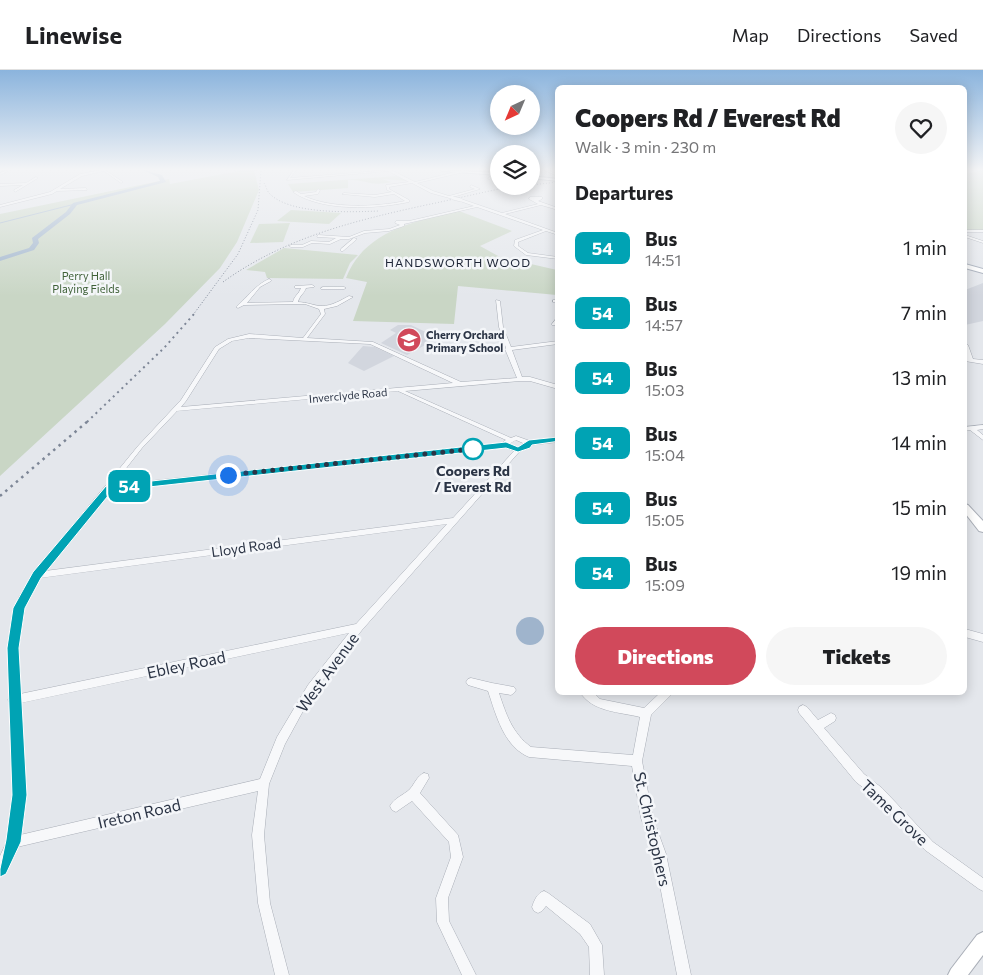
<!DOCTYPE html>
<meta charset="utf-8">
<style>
:root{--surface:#fff;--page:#f6f6f6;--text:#202124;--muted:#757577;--line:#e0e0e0;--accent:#d1495b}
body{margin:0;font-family:Commissioner,sans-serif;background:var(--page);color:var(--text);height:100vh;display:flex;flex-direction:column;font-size:19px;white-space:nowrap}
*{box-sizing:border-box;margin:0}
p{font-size:16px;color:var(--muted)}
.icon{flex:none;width:28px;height:28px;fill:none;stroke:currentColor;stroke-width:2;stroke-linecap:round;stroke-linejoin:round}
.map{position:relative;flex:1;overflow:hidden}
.side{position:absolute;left:555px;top:15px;width:412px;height:610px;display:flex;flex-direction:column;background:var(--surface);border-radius:8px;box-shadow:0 2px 12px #0003}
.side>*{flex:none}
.badge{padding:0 10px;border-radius:8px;font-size:18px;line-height:32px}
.needle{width:32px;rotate:224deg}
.fabs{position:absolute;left:490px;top:15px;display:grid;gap:10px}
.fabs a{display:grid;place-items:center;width:50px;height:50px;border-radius:50%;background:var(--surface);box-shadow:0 2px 12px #0003;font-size:25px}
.you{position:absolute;width:25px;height:25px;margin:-12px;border:4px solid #fff;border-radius:50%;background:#1a73e8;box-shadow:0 0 0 8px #1a73e833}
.map>.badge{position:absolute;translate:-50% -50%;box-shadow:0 0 0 2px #fff}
h2{padding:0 20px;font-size:19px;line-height:45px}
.round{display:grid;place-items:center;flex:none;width:52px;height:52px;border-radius:26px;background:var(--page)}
.headline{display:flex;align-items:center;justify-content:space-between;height:85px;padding:0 20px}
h1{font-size:24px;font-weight:800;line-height:38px}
.cta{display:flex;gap:10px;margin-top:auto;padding:10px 20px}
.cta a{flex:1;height:58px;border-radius:30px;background:var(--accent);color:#fff;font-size:20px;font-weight:800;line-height:58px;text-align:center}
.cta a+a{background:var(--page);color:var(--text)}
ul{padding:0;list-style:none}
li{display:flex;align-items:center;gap:15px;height:65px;padding:0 20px}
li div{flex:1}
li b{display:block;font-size:19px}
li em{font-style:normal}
li .badge{min-width:55px;font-weight:700;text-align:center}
header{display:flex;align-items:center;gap:30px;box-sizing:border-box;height:70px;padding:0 25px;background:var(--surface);border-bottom:1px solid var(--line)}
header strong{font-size:24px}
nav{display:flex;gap:28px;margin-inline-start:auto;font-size:18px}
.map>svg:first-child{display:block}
</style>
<header>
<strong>Linewise</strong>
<nav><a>Map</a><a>Directions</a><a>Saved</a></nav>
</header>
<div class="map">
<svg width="983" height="905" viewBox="0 0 983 905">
<rect width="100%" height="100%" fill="#e4e7ec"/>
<g fill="#d2d6de">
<path d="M983,213V251L965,255V220Z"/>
<path d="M398,255H411L438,268L407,285L381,273L396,263L390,260Z"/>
<path d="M363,276L375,277L394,286L364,301L348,293Z"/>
</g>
<g fill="#c9d6c5">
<path d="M244,100H254L259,120L237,172L220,198L165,254L0,406V144L169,109L170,114Z"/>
<path d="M983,100V160H965V104Z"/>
<path d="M397,106L409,111L382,109L391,112C370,117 366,109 348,110V118L293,122L288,114Z"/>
<path d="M291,140L341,143L329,154L277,151Z"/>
<path d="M459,141L512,161L480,176L500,187L557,200V225L458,216L454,254L353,251L367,212L346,208C364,161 415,151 459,141Z"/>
<path d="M290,153L283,172L250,173L259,154Z"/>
<path d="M284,178L358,185L350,193L343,209L267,208L265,202L246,200Z"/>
</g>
<circle fill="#9fb4cc" cx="530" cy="561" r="14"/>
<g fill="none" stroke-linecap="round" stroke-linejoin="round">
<path stroke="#9fb4cc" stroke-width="1" d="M0,153L75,134"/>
<path fill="#9fb4cc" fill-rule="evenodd" d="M143,100L162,105L166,112L77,135L70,144L38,169L39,173L34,180L0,191V187L29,178L33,173L32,168L66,142L73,133L160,111L158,107Z"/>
<defs>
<g id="minor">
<path d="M8,100H10L0,105V103Z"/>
<path d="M102,100H105L123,112L121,113L104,101L82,106L60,119L86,118L87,120L57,121L52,124L0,137V135L50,122L80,104Z"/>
<path d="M294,100H296L290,108L391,100L415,112L463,100L464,102L417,113L433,121L449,126L475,119L470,117L471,115L480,119L453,127L455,128L453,129L431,123L412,113L389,117V119L409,130V132C376,139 322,142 293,122L296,121L301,124L316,122L318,119L320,120L318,124L304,126C332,139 376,137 405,131L394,124L375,127L342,124L344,123L375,125L392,122L387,120L386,115L409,112L388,101L287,110Z"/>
<path d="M544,100H546L558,104V106Z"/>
<path d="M494,102L496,103L490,109H488Z"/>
<path d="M36,107L38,108L15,122L14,120L23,115L0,116V114L26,113Z"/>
<path d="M530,127H542V129L538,131L558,138V140L541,135L505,144L558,163V165L546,161L518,172V176L528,183L558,187V189L526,185L514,176L515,170L543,160L477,137L404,154V156L389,161L365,163L349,169H341L330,174L312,173L303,177H291L289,176L291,175H302L311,171L329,172L336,168L317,167L318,165L349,167L364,161L389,159L400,155L395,153L396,151H409L474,136L460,131L461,129L502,143L538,134L529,129Z"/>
<rect x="965" y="160" width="18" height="2"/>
<path d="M965,165L983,171V173L965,167Z"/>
<path d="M354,168L357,169L343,181H341V179Z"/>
<path d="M269,209L271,210V211L260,217L247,233L293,232C294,226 299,224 301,218H295V216L312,215L314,216V217L306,218C304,224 299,226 298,232C307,232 314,236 322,236C332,236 341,230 349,226L353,227L337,236L324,239L325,244L307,268L373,272L461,312L517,308L505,279L506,278L499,257L496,230L500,231L503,257L511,277L558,271V274L512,280L522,307H530L558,315V319L530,311H520L405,321L511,368L516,366L530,371L558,368V372L531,375L529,377L520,381L362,560L314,621L285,674L269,714L264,765L270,833L289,905H275L258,833L252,765L258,721L17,777L4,803L0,805V786L7,771L14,725L11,634L8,630L10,626L8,578L19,527L34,503L138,376L181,330L215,277L228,269L249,264L303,268L321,244L319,239L305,234L244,235L238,238L236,237C247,228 255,215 269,209ZM249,268L370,274L453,313L181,337L186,331L219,279L232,271ZM398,321L506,370L504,371L503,373L113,415L142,378L177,341ZM516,370L525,374L518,378L509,374ZM505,377L514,381L453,448L45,501L109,420ZM447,454L356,554L20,624L18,578L26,530L40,508ZM349,563L308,615L277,667L260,709L20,765L26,725L21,633Z"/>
<path d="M323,217H344L346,218L344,219H321V218Z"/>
<rect x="553" y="230" width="5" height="2"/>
<path d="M556,249H558V253L556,255H552V254Z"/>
<path d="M965,273L968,275L973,289L983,290V294L965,291V287L967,288L965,282Z"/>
<path d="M983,355V359L977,360L983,365V370L970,360L965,361V357Z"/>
<path d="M965,559L983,564V572L965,567Z"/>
<path d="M471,608L492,613L514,617L516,620L514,623L511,625L499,623C506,644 512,663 531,677L633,685L640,647C620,642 592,642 580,622H593L600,629L644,638L661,622H673L671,625L651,645L642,691L653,748L666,784L691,905H677L654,784L641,748L632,696L529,687C504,677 496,645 488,621L468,615L466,612L468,609Z"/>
<path d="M803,635L807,637L818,650L831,643L835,645L836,648L835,651L824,658L864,704L882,718L933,772L983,808V821L979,819L925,780L874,726L856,712L799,643L798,640L799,637Z"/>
<path d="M424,703L428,704L429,708L420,723L458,765L463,787L448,828L449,851L476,905H462L437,852L436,828L451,787L449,772L412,731L396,742L392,740L390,736C394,728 404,725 410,719C415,713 417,706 424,703Z"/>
<path d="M544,821L548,823L590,854L602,875L604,905H590L589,877L580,864L546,836L542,841L538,843L534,841L532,837C534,831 537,823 544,821Z"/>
</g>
<g id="secondary">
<path d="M965,434L968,435L983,451V462L979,461L965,443Z"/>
<path d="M983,862V885L968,905H948L951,899L977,865Z"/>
</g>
<g id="primary">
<path d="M441,100L499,103V105L443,101Z"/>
<path d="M531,106L558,109V111L531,108Z"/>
<path d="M965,194L983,199V203L965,198Z"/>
</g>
</defs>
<use href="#minor" stroke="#a9aeb7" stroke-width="1"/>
<use href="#secondary" stroke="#a9aeb7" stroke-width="2"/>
<use href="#primary" stroke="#a3abb8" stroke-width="2"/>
<use href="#minor" fill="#f7f8fa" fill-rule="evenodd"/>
<use href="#secondary" fill="#fff" fill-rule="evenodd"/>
<use href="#primary" fill="#fff" fill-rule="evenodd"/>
<g stroke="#7d8696" stroke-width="1" stroke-dasharray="1 2" stroke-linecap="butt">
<path d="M965,100H967"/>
<path d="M264,113C266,116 267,121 269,123C289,145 352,142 379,141"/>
<path d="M531,115L558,112"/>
<path d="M223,212C284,168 353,151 426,135C456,129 486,121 516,116"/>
<path d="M193,245L238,184L258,140L261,100"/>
</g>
<path stroke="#7d8696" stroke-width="2" stroke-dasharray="2 4" stroke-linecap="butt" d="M87,352L164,278L194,244"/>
<path stroke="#7d8696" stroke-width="2.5" stroke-dasharray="2.5 4.5" stroke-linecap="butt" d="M0,426L88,351"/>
<defs>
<path id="minor-bridge" d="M453,128L461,130"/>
</defs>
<use href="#minor-bridge" stroke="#a9aeb7" stroke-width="4" stroke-linecap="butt"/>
<use href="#minor-bridge" stroke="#f7f8fa" stroke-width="3"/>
</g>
<linearGradient id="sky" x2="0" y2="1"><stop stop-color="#8bb4dd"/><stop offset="0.44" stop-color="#f3f4f6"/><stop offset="1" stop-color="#f3f4f6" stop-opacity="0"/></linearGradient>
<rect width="983" height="226" fill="url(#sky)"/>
<path fill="#00a3b4" stroke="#fff" d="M558,367L562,370L560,371L532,375L530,378L518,382L506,378L112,421L41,508L25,538L19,578L27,725L21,772L6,804L0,807V799L6,770L12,725L7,578L13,538L33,502L106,416L506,372L518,377L529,370Z"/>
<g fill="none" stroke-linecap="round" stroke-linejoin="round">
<path stroke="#2b3445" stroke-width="5" stroke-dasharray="0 9" d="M228,405L473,379"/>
</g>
<defs>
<symbol id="school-disc" viewBox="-11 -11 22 22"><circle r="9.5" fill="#d1495b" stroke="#f4f6f9"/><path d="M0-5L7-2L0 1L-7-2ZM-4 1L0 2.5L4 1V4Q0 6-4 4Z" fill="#fff"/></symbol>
</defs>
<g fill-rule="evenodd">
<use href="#school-disc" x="395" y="256" width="28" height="28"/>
</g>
<circle fill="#fff" stroke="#00a3b4" stroke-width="2.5" cx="473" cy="379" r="10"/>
<g text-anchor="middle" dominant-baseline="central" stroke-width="5" stroke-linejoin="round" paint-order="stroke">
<g font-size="11" fill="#3f6138" stroke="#f4f6f9">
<text x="86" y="205">Perry Hall<tspan x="86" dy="13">Playing Fields</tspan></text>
</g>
<g font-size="11" font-weight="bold" fill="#2b3445" stroke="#f4f6f9" text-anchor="start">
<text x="426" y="264">Cherry Orchard<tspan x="426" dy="13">Primary School</tspan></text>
</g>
<g font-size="11" fill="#2b3445" stroke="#f4f6f9">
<text transform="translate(348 325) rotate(-5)">Inverclyde Road</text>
</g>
<g font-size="12" letter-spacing="1" fill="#1d2536" stroke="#f4f6f9">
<text x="458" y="192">HANDSWORTH WOOD</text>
</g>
<g font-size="14" font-weight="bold" fill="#2b3445" stroke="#f4f6f9">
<text x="473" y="400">Coopers Rd<tspan x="473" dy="16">/ Everest Rd</tspan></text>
</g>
<g font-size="14" fill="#2b3445" stroke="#f4f6f9">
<text transform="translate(246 477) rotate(-8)">Lloyd Road</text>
</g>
<g font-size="16" fill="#2b3445" stroke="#f4f6f9">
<text transform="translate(186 594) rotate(-12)">Ebley Road</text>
<text transform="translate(327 602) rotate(-54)">West Avenue</text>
<text transform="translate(895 742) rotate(44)">Tame Grove</text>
<text transform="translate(139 743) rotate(-13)">Ireton Road</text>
<text transform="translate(653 759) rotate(77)">St. Christophers</text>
</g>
</g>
</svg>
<div class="fabs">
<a><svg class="needle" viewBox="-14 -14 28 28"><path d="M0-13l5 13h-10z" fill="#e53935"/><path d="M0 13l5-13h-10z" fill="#757577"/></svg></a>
<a><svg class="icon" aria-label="layers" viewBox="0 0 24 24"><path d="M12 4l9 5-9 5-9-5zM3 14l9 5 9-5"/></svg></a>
</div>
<div class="you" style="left:228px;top:405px"></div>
<b class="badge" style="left:129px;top:416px;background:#00a3b4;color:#fff">54</b>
<section class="side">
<div class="headline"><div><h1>Coopers Rd / Everest Rd</h1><p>Walk · 3 min · 230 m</p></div><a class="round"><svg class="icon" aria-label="heart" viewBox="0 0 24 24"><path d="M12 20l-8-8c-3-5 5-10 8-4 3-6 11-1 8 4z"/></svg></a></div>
<h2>Departures</h2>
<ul>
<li><span class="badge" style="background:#00a3b4;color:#fff">54</span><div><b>Bus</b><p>14:51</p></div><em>1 min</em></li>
<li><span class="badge" style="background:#00a3b4;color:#fff">54</span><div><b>Bus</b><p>14:57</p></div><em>7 min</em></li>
<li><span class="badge" style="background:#00a3b4;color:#fff">54</span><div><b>Bus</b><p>15:03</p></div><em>13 min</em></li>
<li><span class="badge" style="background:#00a3b4;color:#fff">54</span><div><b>Bus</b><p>15:04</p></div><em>14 min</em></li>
<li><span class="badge" style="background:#00a3b4;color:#fff">54</span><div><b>Bus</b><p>15:05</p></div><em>15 min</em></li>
<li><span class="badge" style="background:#00a3b4;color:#fff">54</span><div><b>Bus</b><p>15:09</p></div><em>19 min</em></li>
</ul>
<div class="cta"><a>Directions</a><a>Tickets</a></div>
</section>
</div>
